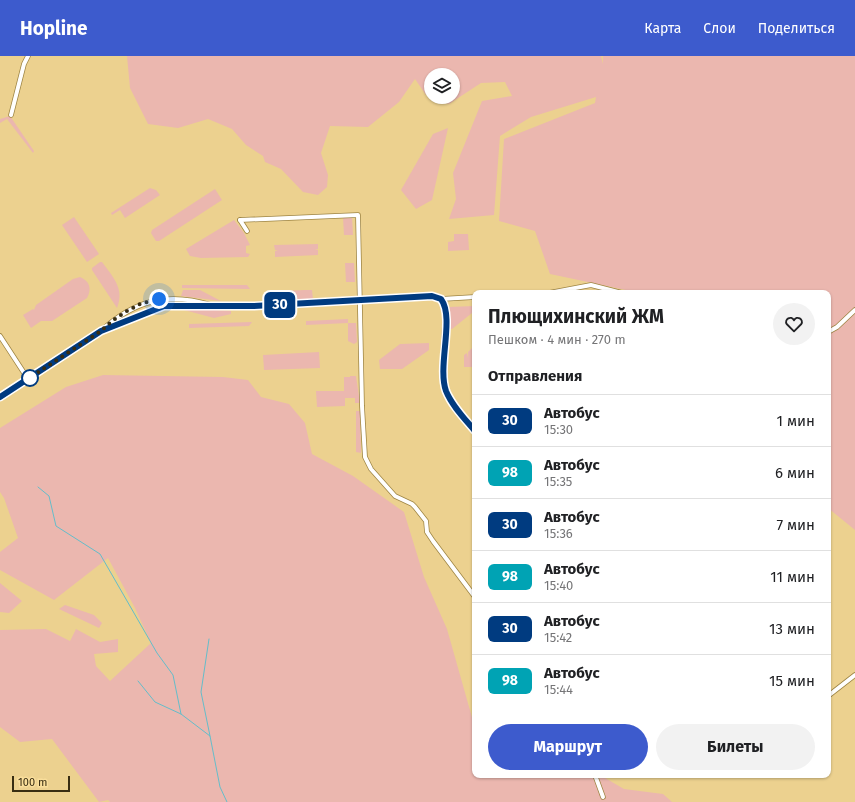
<!DOCTYPE html>
<html lang="ru">
<meta charset="utf-8">
<style>
:root{--surface:#fff;--page:#f2f2f2;--text:#202124;--muted:#757577;--line:#e0e0e0;--accent:#3d5bcd}
body{margin:0;font-family:"Fira Sans",sans-serif;background:var(--page);color:var(--text);height:100vh;display:flex;flex-direction:column;font-size:15px;white-space:nowrap}
*{box-sizing:border-box;margin:0}
p{font-size:13px;color:var(--muted)}
.icon{flex:none;width:22px;height:22px;fill:none;stroke:currentColor;stroke-width:2;stroke-linecap:round;stroke-linejoin:round}
.map{position:relative;flex:1;overflow:hidden}
.sheet{position:absolute;left:472px;top:234px;width:359px;height:488px;display:flex;flex-direction:column;background:var(--surface);border-radius:8px;box-shadow:0 1px 3px #0004}
.sheet>*{flex:none}
.badge{padding:0 8px;border-radius:6px;font-size:14px;line-height:26px}
.tools{position:absolute;left:424px;top:12px;display:grid;gap:8px}
.tools a{display:grid;place-items:center;width:36px;height:36px;border-radius:50%;background:var(--surface);box-shadow:0 1px 3px #0004;font-size:20px}
.scale{position:absolute;left:12px;bottom:10px;width:58px;box-sizing:border-box;padding-left:4px;border:2px solid #382d12;border-top:0;font-size:11px;line-height:14px;white-space:nowrap;color:#382d12;-webkit-text-stroke:3px #f9de9b;paint-order:stroke}
.you{position:absolute;width:20px;height:20px;margin:-10px;border:3px solid #fff;border-radius:50%;background:#1a73e8;box-shadow:0 0 0 6px #1a73e833}
.map>.badge{position:absolute;translate:-50% -50%;box-shadow:0 0 0 2px #fff}
h2{padding:0 16px;font-size:15px;line-height:36px}
.round{display:grid;place-items:center;flex:none;width:42px;height:42px;border-radius:21px;background:var(--page)}
.head{display:flex;align-items:center;justify-content:space-between;height:68px;padding:0 16px}
h1{font-size:19px;font-weight:700;line-height:30px}
.cta{display:flex;gap:8px;margin-top:auto;padding:8px 16px}
.cta a{flex:1;height:46px;border-radius:24px;background:var(--accent);color:#fff;font-size:16px;font-weight:700;line-height:46px;text-align:center}
.cta a+a{background:var(--page);color:var(--text)}
ul{padding:0;list-style:none}
li{display:flex;align-items:center;gap:12px;height:52px;padding:0 16px;border-top:1px solid var(--line)}
li div{flex:1}
li b{display:block;font-size:15px}
li em{font-style:normal}
li .badge{min-width:44px;font-weight:700;text-align:center}
header{display:flex;align-items:center;gap:24px;box-sizing:border-box;height:56px;padding:0 20px;background:var(--accent);color:#fff}
header strong{font-size:19px}
nav{display:flex;gap:22px;margin-inline-start:auto;font-size:14px}
.map>svg:first-child{display:block}
</style>
<header>
<strong>Hopline</strong>
<nav><a>Карта</a><a>Слои</a><a>Поделиться</a></nav>
</header>
<div class="map">
<svg width="855" height="746" viewBox="0 0 855 746">
<rect width="100%" height="100%" fill="#ecd18f"/>
<g fill="#ebb7af">
<path d="M127,0H601L603,8V0H855V474L828,452V237H640L550,218L535,175L499,165L504,83L595,47L596,41L531,61L500,80L494,159L449,163L456,143L453,117L482,45L512,40L505,26L481,27L449,48L435,44L436,41H453V19H431V35L426,39L415,23L399,46L368,71L330,70L321,97L328,119L327,131L318,139L303,136L281,113L265,106L263,100L246,89L232,73L208,63L178,72L148,68L130,32Z"/>
<path d="M10,60L34,95L33,97L7,63L0,67V63Z"/>
<path d="M448,72L432,144L416,153L401,134L433,78Z"/>
<path d="M150,132L156,134L160,139L125,162L120,154L112,159L111,157Z"/>
<path d="M215,133L222,144L159,185H156L151,177L152,174Z"/>
<path d="M352,160L353,179H344L343,161Z"/>
<path d="M74,161L99,198L87,206L62,169Z"/>
<path d="M234,164L244,177L250,189L246,190V197L250,198L248,201L201,202L190,200L186,193Z"/>
<path d="M454,178H468L469,194L448,195V186L454,185Z"/>
<path d="M318,188V193H315L318,194V199L275,201V195H278L275,194L274,189Z"/>
<path d="M100,206H102C113,221 125,233 117,252L92,214V212Z"/>
<path d="M345,207H354L355,226H346Z"/>
<path d="M80,221C90,225 92,233 87,242L52,265H41L31,272L23,259L33,253L34,254L36,249L73,223Z"/>
<path d="M182,229H247L250,233L182,232Z"/>
<path d="M183,234H200L221,245L181,240Z"/>
<path d="M305,234H312L313,243L278,244V240L282,235Z"/>
<path d="M475,250V257H472L452,273H449L448,251Z"/>
<path d="M184,252L231,255V258L214,262L184,254Z"/>
<path d="M348,263V267H356L357,286L354,288L348,285V267L306,269V265Z"/>
<path d="M252,266L249,270L189,272V268Z"/>
<path d="M429,287V294L402,313H380L379,304L400,288Z"/>
<path d="M473,291L475,311H464V299L467,297L468,302V296Z"/>
<path d="M319,296L320,312L264,314L263,299Z"/>
<path d="M103,319L223,321L248,324L261,341L289,348L305,367L312,398L353,420L404,456L424,521L447,573L475,672V719H600L624,733L663,738L672,746H110L108,744L99,746L52,683L20,686L0,671V574L46,573L70,585L76,573L100,586L118,583V596L94,598L96,610L110,625L151,587L135,552L108,502L54,544L0,514V496L18,482L4,442L0,436V372L66,331Z"/>
<path d="M350,320H356L360,347H355V342H345V350L317,351L316,335H344V321H350Z"/>
<path d="M356,355H360V357L361,397L356,396Z"/>
<path d="M0,527L22,545L9,557L0,556Z"/>
<path d="M65,549L94,559L102,567L99,572L59,553Z"/>
</g>
<g fill="none" stroke-linecap="round" stroke-linejoin="round">
<g stroke="#64bdca" stroke-width="1">
<path d="M38,431L49,440L56,470L100,498L157,597L173,619L181,658"/>
<path d="M209,583L201,636L210,680"/>
<path d="M138,625L155,646L181,658L210,680L220,731L227,746"/>
</g>
<defs>
<g id="minor">
<path d="M11,59L24,8L28,0"/>
<path d="M240,164L358,159L362,350L365,401L371,413L395,440L412,448L415,451L426,465L427,476L433,485L475,541"/>
<path d="M240,164L247,175"/>
<path d="M549,237L591,229L622,237"/>
<path d="M441,243L475,241"/>
<path d="M101,275L164,250H255L424,241L439,242L444,248L446,253L443,296L445,329L453,348L475,375"/>
<path d="M828,276L837,271L855,254"/>
<path d="M0,280L28,323"/>
<path d="M0,341L101,275C135,244 167,236 211,249"/>
<path d="M828,640L855,619"/>
<path d="M595,719L603,741"/>
</g>
</defs>
<use href="#minor" stroke="#9e8544" stroke-width="5.5"/>
<use href="#minor" stroke="#fff" stroke-width="4"/>
</g>
<g fill="none" stroke-linecap="round" stroke-linejoin="round">
<defs>
<path id="line" d="M0,341L101,275L164,250H254L432,240L441,243C455,262 437,310 446,335C452,350 465,363 475,375"/>
</defs>
<use href="#line" stroke="#fff" stroke-width="9"/>
<use href="#line" stroke="#003b80" stroke-width="6"/>
<path stroke="#382d12" stroke-width="4" stroke-dasharray="0 7.2" d="M30,322L28,323L101,275L112,265L127,255L140,248L159,243"/>
</g>
<circle fill="#fff" stroke="#003b80" stroke-width="2" cx="30" cy="322" r="8"/>
</svg>
<div class="tools">
<a><svg class="icon" aria-label="layers" viewBox="0 0 24 24"><path d="M12 4l9 5-9 5-9-5zM3 14l9 5 9-5"/></svg></a>
</div>
<div class="scale">100 m</div>
<div class="you" style="left:159px;top:243px"></div>
<b class="badge" style="left:280px;top:249px;background:#003b80;color:#fff">30</b>
<section class="sheet">
<div class="head"><div><h1>Плющихинский ЖМ</h1><p>Пешком · 4 мин · 270 m</p></div><a class="round"><svg class="icon" aria-label="heart" viewBox="0 0 24 24"><path d="M12 20l-8-8c-3-5 5-10 8-4 3-6 11-1 8 4z"/></svg></a></div>
<h2>Отправления</h2>
<ul>
<li><span class="badge" style="background:#003b80;color:#fff">30</span><div><b>Автобус</b><p>15:30</p></div><em>1 мин</em></li>
<li><span class="badge" style="background:#00a3b4;color:#fff">98</span><div><b>Автобус</b><p>15:35</p></div><em>6 мин</em></li>
<li><span class="badge" style="background:#003b80;color:#fff">30</span><div><b>Автобус</b><p>15:36</p></div><em>7 мин</em></li>
<li><span class="badge" style="background:#00a3b4;color:#fff">98</span><div><b>Автобус</b><p>15:40</p></div><em>11 мин</em></li>
<li><span class="badge" style="background:#003b80;color:#fff">30</span><div><b>Автобус</b><p>15:42</p></div><em>13 мин</em></li>
<li><span class="badge" style="background:#00a3b4;color:#fff">98</span><div><b>Автобус</b><p>15:44</p></div><em>15 мин</em></li>
</ul>
<div class="cta"><a>Маршрут</a><a>Билеты</a></div>
</section>
</div>
